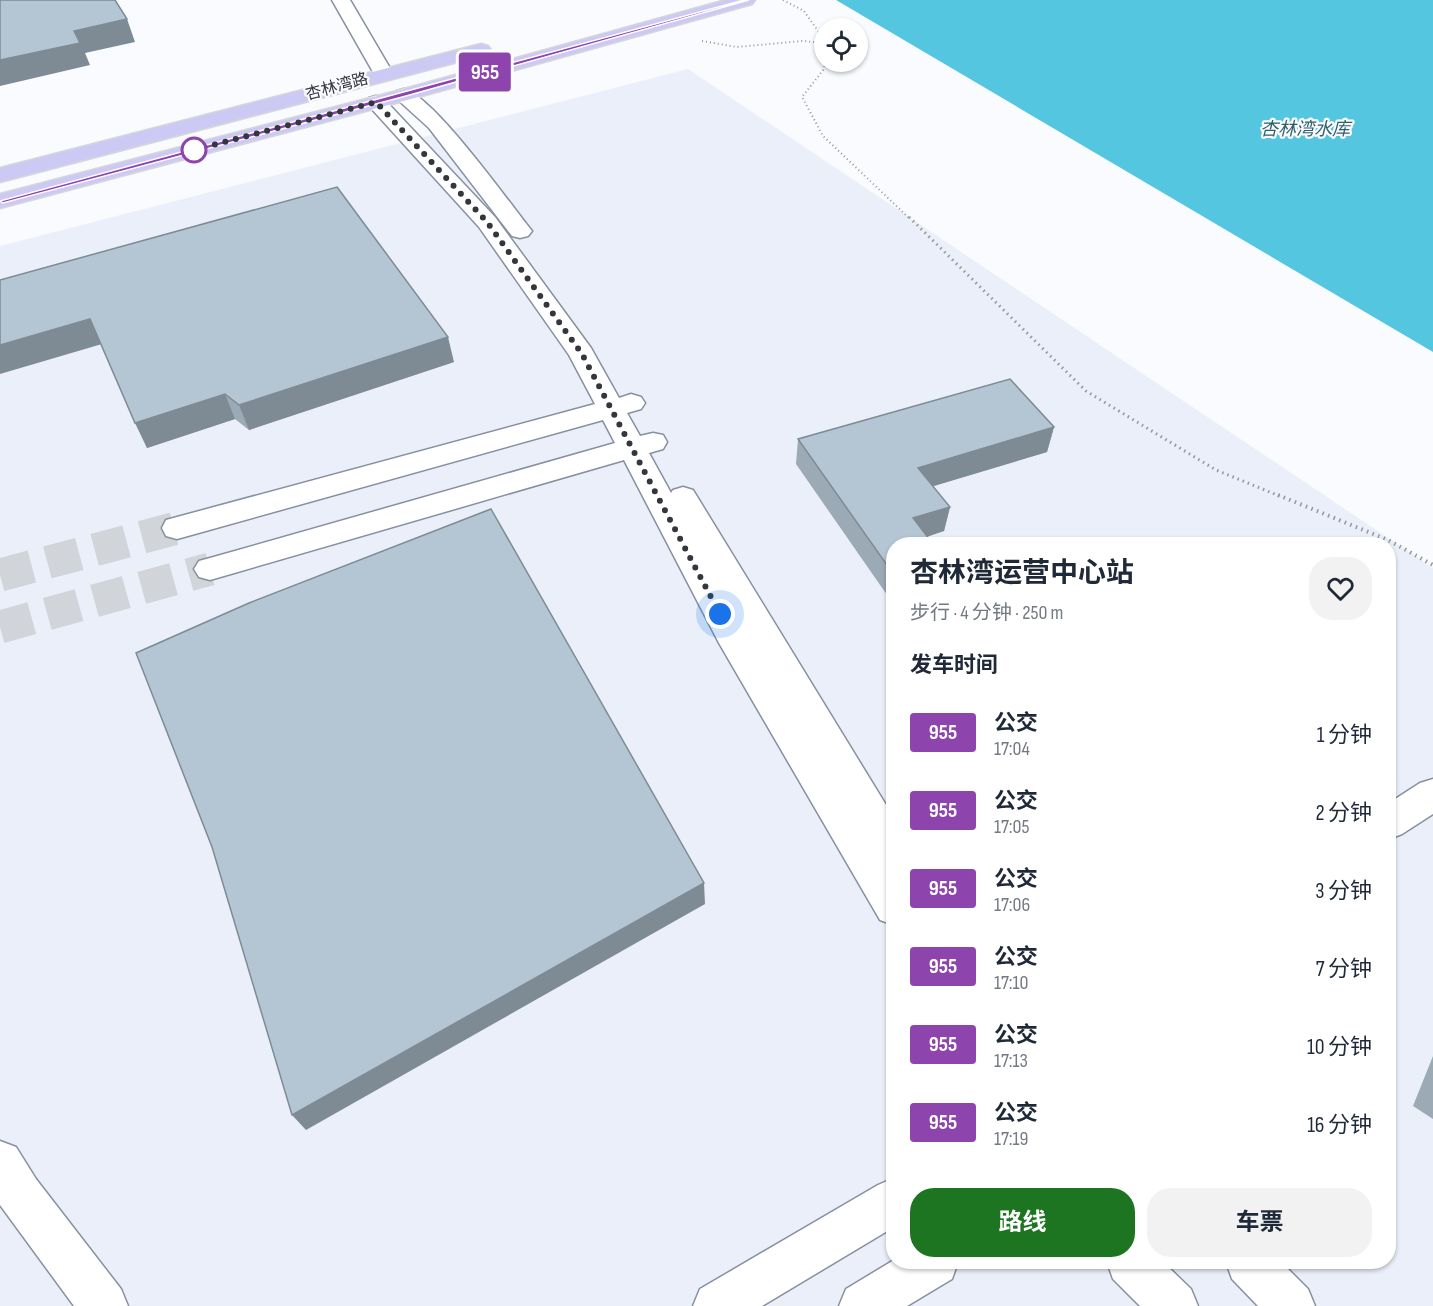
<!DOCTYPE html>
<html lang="zh">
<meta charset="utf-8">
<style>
:root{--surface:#fff;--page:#f2f2f3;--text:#1f2937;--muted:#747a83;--accent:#1e7521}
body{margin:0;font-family:"Sofia Sans Condensed","Noto Sans SC",sans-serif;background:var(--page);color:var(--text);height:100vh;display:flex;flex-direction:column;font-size:22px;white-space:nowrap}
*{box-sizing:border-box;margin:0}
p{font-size:20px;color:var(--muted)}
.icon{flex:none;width:33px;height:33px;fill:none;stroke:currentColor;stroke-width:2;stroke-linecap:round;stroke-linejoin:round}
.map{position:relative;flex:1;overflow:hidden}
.drawer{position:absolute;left:886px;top:537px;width:510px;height:732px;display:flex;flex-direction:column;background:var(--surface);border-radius:24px;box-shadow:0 2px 4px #0004}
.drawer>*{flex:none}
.badge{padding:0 12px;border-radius:4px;font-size:21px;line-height:39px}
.buttons{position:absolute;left:814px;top:18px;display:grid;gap:12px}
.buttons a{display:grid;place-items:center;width:54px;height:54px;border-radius:50%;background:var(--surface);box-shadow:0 2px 4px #0004;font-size:30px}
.you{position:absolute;width:30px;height:30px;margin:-15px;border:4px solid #fff;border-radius:50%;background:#1a73e8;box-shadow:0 0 0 9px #1a73e833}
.map>.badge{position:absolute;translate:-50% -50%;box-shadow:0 0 0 3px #fff}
h2{padding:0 24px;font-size:22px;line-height:54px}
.round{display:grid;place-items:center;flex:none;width:63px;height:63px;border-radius:24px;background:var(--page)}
.headline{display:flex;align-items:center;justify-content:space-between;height:102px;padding:0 24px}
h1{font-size:28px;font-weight:700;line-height:45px}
.action{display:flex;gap:12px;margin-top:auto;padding:12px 24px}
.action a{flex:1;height:69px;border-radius:24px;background:var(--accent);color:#fff;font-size:24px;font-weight:700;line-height:69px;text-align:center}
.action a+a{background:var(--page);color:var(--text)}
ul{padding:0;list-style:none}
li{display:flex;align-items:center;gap:18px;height:78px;padding:0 24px}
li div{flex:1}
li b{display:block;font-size:22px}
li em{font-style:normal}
li .badge{min-width:66px;font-weight:700;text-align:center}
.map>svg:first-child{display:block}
</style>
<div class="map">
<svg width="1433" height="1306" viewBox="0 0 1433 1306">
<rect width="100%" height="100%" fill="#f9fbff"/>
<path fill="#eaeff9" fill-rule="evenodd" d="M688,69L1433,568V1306H0V246ZM894,544H1389V1262H894Z"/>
<path fill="#55c6e0" d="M836,0H1433V352Z"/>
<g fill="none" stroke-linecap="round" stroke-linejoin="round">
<g stroke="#d1d4d8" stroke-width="33" stroke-dasharray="33 16" stroke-linecap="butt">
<path d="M0,575L177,528"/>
<path d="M0,627L210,569"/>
</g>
<defs>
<g id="minor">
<path d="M332,0H350L394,75L391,79H377Z"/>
<path d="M404,89C433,96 506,198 528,226L532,231L528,236L520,238L512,236L429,128L397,99L394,95L397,91Z"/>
<path d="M376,96L383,98L495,217L591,348L619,398L631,394L641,397L645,403L641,409L627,413L640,436L653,433L663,435L667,442L663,449L649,453L671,493L673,490L683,487L693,490L894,818V868L890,866L894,872V925L880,920L719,643L624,460L210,580L199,577L194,569L199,561L210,558L615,443L603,420L177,539L166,536L162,528L166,520L595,404L569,355L479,227L369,106L366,102L369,98Z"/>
<path d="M1433,779V814L1402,834L1389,839V803L1420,783Z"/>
<path d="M0,1141L16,1147L36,1179L121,1289L128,1306H74L0,1205Z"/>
<path d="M894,1178V1227L762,1306H693L700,1289L878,1185Z"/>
<path d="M894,1260L958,1262L952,1279L907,1306H839L846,1289Z"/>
<path d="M1107,1262H1163L1191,1289L1198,1306H1140L1113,1279Z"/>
<path d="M1226,1262H1281L1308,1289L1315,1306H1258L1232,1279Z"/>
</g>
<g id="major">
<path d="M726,0H755L752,4L411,99L0,208V194L397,91Z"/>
<path d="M481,44L488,46L491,50L488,54L0,182V168Z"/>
</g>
</defs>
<use href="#minor" stroke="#8790a0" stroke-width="3"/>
<use href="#major" stroke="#d6d7d8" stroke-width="3"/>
<g stroke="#94979c" stroke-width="2" stroke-dasharray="1 3" stroke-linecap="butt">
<path d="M783,0L804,11L825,41"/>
<path d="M702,41L737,47L802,41L825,43"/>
<path d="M825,58L824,69L802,97L823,136L910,219"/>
</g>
<path stroke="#94979c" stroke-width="3" stroke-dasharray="1.5 4" stroke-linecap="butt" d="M909,217L1086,391L1216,470L1282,497"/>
<path stroke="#94979c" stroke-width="4" stroke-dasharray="1.5 4.5" stroke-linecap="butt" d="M1278,495L1388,540L1433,565"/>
<use href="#minor" fill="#fff" fill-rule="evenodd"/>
<use href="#major" fill="#cdc9f5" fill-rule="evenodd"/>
</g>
<g fill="#9baab5">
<path d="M0,280L454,362L249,430L235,419L147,448L101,344Z"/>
<path d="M1054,427L1047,452L933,486L950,507L944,531L894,544V605L796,464L798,439Z"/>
<path d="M1433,1056V1119L1413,1106Z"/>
</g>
<g fill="#7e8b94">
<path d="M127,19L135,42L85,53L90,65L0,86V60L74,31Z"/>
<path d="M90,319L102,344L0,374V345Z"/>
<path d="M448,337L454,362L249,430L239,405Z"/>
<path d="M225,394L235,419L147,448L135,423Z"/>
<path d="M1054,427L1047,452L914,492L918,468Z"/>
<path d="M950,507L944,531L909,543L913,518Z"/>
<path d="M704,883L705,904L306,1130L292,1115Z"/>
</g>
<g fill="#b4c6d3" stroke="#7e8b94" stroke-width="1.5">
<path d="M0,0H115L127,19L74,31L80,43L0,60Z"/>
<path d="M337,187L448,337L239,405L225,394L135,423L90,319L0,345V280Z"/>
<path d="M1010,379L1054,427L918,468L950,507L913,518L933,544H894V575L798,439Z"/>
<path d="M491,509L704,883L292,1115L212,847L136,653L249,603Z"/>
</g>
<path fill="#8e44ad" stroke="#fff" stroke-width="1.5" d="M744,0H749L406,96L3,203L0,201Z"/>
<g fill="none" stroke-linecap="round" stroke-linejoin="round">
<path stroke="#33363d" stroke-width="6" stroke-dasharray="0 10.8" d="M194,150L376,102L487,222L582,354L720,614"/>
</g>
<circle fill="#fff" stroke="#8e44ad" stroke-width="3" cx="194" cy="150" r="12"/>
<g text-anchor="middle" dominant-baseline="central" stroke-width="4.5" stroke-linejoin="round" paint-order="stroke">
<g font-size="16" fill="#33363d" stroke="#f9fbff">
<text transform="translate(337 87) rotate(-15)">杏林湾路</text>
</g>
<g font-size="18" font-style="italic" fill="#305f6b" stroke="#f9fbff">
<text x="1305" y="129">杏林湾水库</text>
</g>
</g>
</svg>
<div class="buttons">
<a><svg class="icon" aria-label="locate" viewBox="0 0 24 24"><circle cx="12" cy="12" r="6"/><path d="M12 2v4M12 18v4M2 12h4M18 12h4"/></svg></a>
</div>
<div class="you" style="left:720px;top:614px"></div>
<b class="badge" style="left:485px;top:72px;background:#8e44ad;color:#fff">955</b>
<section class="drawer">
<div class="headline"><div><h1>杏林湾运营中心站</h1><p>步行 · 4 分钟 · 250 m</p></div><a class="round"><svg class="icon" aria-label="heart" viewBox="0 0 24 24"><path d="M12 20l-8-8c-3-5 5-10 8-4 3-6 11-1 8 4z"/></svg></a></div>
<h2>发车时间</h2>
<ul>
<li><span class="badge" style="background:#8e44ad;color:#fff">955</span><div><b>公交</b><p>17:04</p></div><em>1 分钟</em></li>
<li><span class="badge" style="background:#8e44ad;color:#fff">955</span><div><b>公交</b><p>17:05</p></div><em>2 分钟</em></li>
<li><span class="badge" style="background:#8e44ad;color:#fff">955</span><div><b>公交</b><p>17:06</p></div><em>3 分钟</em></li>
<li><span class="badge" style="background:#8e44ad;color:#fff">955</span><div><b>公交</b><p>17:10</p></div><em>7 分钟</em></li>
<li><span class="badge" style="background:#8e44ad;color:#fff">955</span><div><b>公交</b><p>17:13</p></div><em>10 分钟</em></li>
<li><span class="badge" style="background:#8e44ad;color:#fff">955</span><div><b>公交</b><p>17:19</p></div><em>16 分钟</em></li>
</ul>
<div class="action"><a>路线</a><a>车票</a></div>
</section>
</div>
